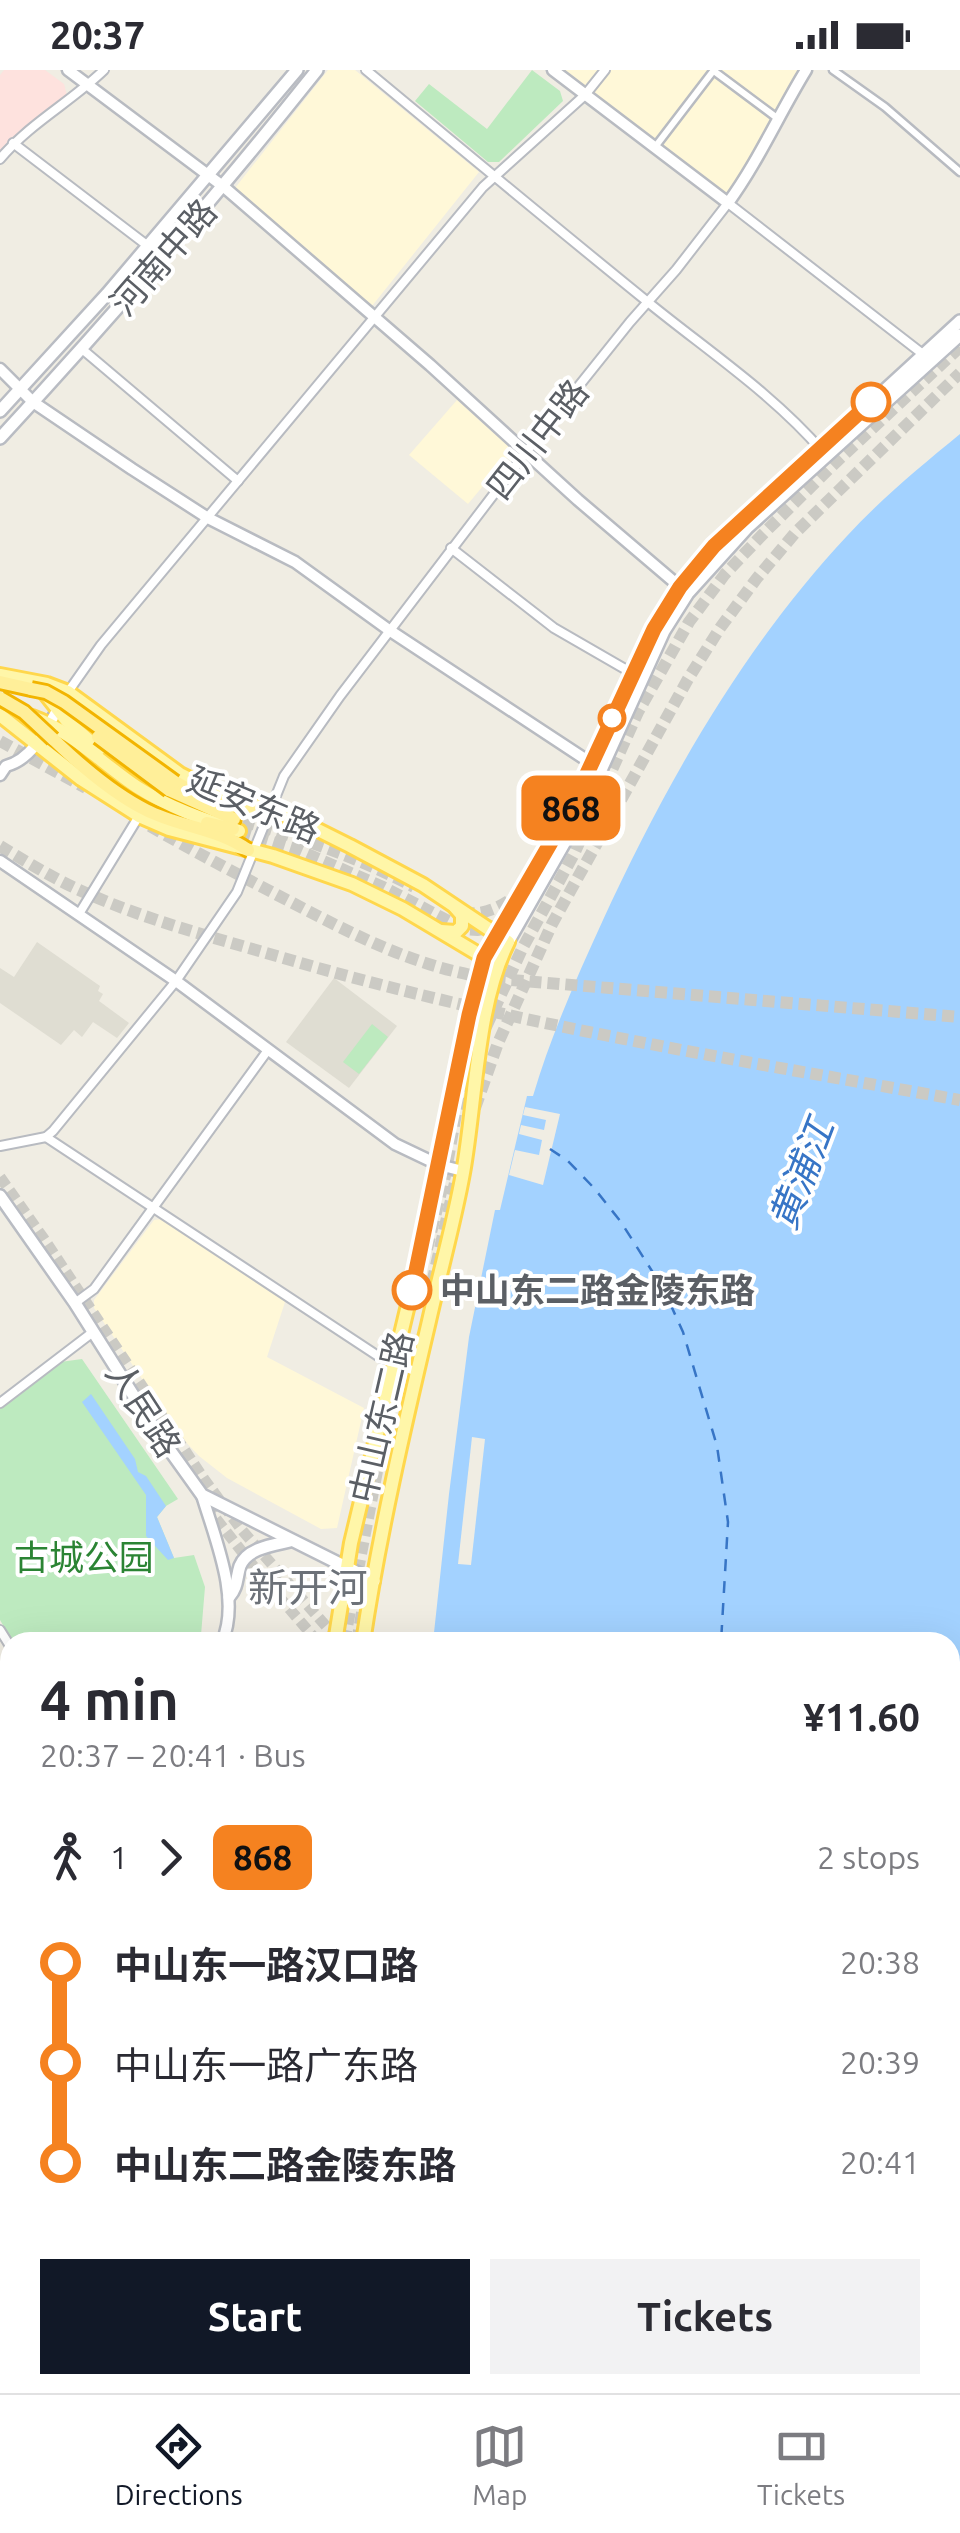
<!DOCTYPE html>
<meta charset="utf-8">
<style>
:root{--surface:#fff;--page:#f2f2f3;--text:#2b2b33;--muted:#7c7c81;--line:#e1e1e2;--accent:#111827}
body{margin:0;font-family:Ubuntu,"Noto Sans SC",sans-serif;background:var(--page);color:var(--text);height:100vh;display:flex;flex-direction:column;font-size:38px;white-space:nowrap}
*{box-sizing:border-box;margin:0}
p{font-size:32px;color:var(--muted)}
.icon{flex:none;width:55px;height:55px;fill:none;stroke:currentColor;stroke-width:2;stroke-linecap:round;stroke-linejoin:round}
.map{position:relative;flex:1;overflow:hidden}
.sheet{position:absolute;left:0px;top:1562px;width:960px;height:762px;display:flex;flex-direction:column;background:var(--surface);border-radius:30px 30px 0 0;box-shadow:0 10px 40px #0002}
.sheet>*{flex:none}
.badge{padding:0 20px;border-radius:15px;font-size:35px;line-height:65px}
.map>.badge{position:absolute;translate:-50% -50%;box-shadow:0 0 0 5px #fff}
.legs{display:flex;align-items:center;gap:15px;height:110px;padding:0 40px;font-size:32px}
.legs p{margin-inline-start:auto}
.head{display:flex;align-items:center;justify-content:space-between;height:170px;padding:0 40px}
h1{font-size:55px;font-weight:700;line-height:75px}
.primary-button{display:flex;gap:20px;margin-top:auto;padding:20px 40px}
.primary-button a{flex:1;height:115px;border-radius:0px;background:var(--accent);color:#fff;font-size:40px;font-weight:700;line-height:115px;text-align:center}
.primary-button a+a{background:var(--page);color:var(--text)}
ul{padding:0 40px;list-style:none}
li{display:flex;align-items:center;gap:35px;height:100px;font-size:38px}
li i{display:grid;place-items:center;width:15px;height:100%;margin:0 12px;background:currentColor}
li i::after{content:'';width:25px;height:25px;margin:-12px;border:8px solid;border-radius:50%;background:var(--surface)}
li p{margin-inline-start:auto}
li:first-child i{background:linear-gradient(#0000 50%,currentColor 0)}
li:last-child i{background:linear-gradient(currentColor 50%,#0000 0)}
.status{display:flex;justify-content:space-between;align-items:center;height:70px;padding:0 50px;background:var(--surface);direction:ltr}
.status svg{height:28px;fill:currentColor}
.menu{display:flex;justify-content:space-around;align-items:center;height:140px;border-top:2px solid var(--line);background:var(--surface);font-size:28px;color:var(--muted)}
.menu a{display:grid;justify-items:center;gap:5px}
.menu .selected{color:var(--accent)}
.map>svg:first-child{display:block}
</style>
<div class="status"><b>20:37</b><svg viewBox="0 0 49 12"><path d="M0 12V9h3v3zM5 12V6h3v6zM10 12V3h3v9zM15 12V0h3v12zM26 1h20v11H26zM47 4h2v5h-2z"/></svg></div>
<div class="map">
<svg width="960" height="2323" viewBox="0 0 960 2323">
<rect width="100%" height="100%" fill="#f0ede3"/>
<g fill="#fff8d8">
<path d="M328,0H355L479,102L372,236L235,118Z"/>
<path d="M553,0H810L728,133Z"/>
<path d="M457,330L508,376L509,385L468,434L409,385Z"/>
<path d="M163,1149L286,1229L267,1287L364,1338L337,1458L321,1459L227,1408L199,1386L182,1368L94,1238V1230L154,1150Z"/>
<path d="M10,2067V2226L0,2216V2082Z"/>
<path d="M20,2315H92L102,2323H16Z"/>
</g>
<g fill="#dfddd2">
<path d="M37,872L100,916L98,921L103,924L99,931L129,953L117,968L93,952L82,967L74,960L61,975L0,933V898L14,907Z"/>
<path d="M334,908L397,956L349,1018L286,972Z"/>
</g>
<path fill="#fee2de" d="M4,0H45L64,14L67,25L8,71L0,81V5Z"/>
<g fill="#bdeabf">
<path d="M532,0L560,21L563,31L499,92H488L415,31L429,14L487,59Z"/>
<path d="M372,954L388,967L359,1004L343,992Z"/>
<path d="M82,1289L178,1429L166,1436L157,1447L174,1488L194,1485L205,1517L201,1565L198,1572H13L0,1550V1333L53,1293Z"/>
</g>
<g fill="#a3d2ff">
<path d="M960,364V2323H359L360,2315H950V1572H433L449,1424L469,1267L495,1140H500L527,1026H533C551,965 577,907 603,850C666,713 744,576 847,466C881,429 921,396 960,364Z"/>
<path d="M91,1324L135,1389L138,1402L146,1406L166,1436L157,1447L174,1488L168,1490L146,1466V1425L82,1332Z"/>
</g>
<g fill="#f0ede3">
<path d="M525,1037L560,1044L543,1115L509,1105L515,1080L539,1085L542,1070L519,1064L521,1055L544,1060L546,1050L523,1045Z"/>
<path d="M472,1367L485,1369L471,1495L458,1494Z"/>
<path d="M950,2020L960,2021V2148H950Z"/>
<path d="M952,2166L960,2167V2227L954,2284L950,2283Z"/>
</g>
<g fill="none" stroke-linecap="round" stroke-linejoin="round">
<path stroke="#3775c6" stroke-width="2.5" stroke-dasharray="12 10" stroke-linecap="butt" d="M550,1079L568,1091L594,1118L621,1152L664,1220L683,1262L717,1376L728,1452L721,1572"/>
<g stroke="#cbcac4" stroke-width="11" stroke-dasharray="11 5.5" stroke-linecap="butt">
<path d="M0,1107L44,1169L204,1409L241,1459L339,1571"/>
<path d="M206,1436L262,1507L318,1572"/>
<path d="M950,2304L960,2311"/>
<path d="M937,2315L948,2323"/>
</g>
<g stroke="#cbcac4" stroke-width="12" stroke-dasharray="12 6" stroke-linecap="butt">
<path d="M243,751C301,768 360,788 414,817"/>
<path d="M239,761L298,780L383,817L464,859L478,860L495,856"/>
<path d="M463,843C501,848 531,814 552,788"/>
<path d="M486,957L522,879L574,784L638,642L689,552L725,504L764,463L833,395L960,277"/>
<path d="M475,1038L498,973L552,854L688,609L720,558L757,508L795,463L960,303"/>
<path d="M427,1179L445,1106L457,1038L477,980"/>
<path d="M432,1213L460,1091"/>
<path d="M344,1572L390,1334"/>
<path d="M357,1572L369,1501"/>
<path d="M202,2323L205,2315"/>
<path d="M218,2323L221,2315"/>
</g>
<g stroke="#cbcac4" stroke-width="12" stroke-dasharray="12 6" stroke-linecap="butt">
<path d="M0,671L86,718"/>
<path d="M150,756C195,782 241,806 287,830C352,864 415,897 488,908L960,947"/>
<path d="M0,776C30,794 61,813 93,826C156,853 222,870 287,889C508,954 734,989 960,1030"/>
</g>
<defs>
<g id="pedestrian">
<path d="M833,0L885,37L960,102"/>
<path d="M714,1L777,48"/>
<path d="M655,77L714,0"/>
</g>
<g id="minor">
<path d="M366,0C460,78 554,156 649,233C708,281 773,324 823,382"/>
<path d="M13,73L148,176"/>
<path d="M0,89C30,53 71,32 104,0"/>
<path d="M82,279L238,411"/>
<path d="M451,478L554,558L632,603"/>
<path d="M68,622L101,575L483,117L585,25L605,0"/>
<path d="M79,844L139,746"/>
<path d="M46,1067L381,1288L417,1302"/>
<path d="M0,1076L46,1067L53,1061L176,911L237,822L284,706L340,626L526,382L630,252L676,200L728,133L924,285"/>
<path d="M75,1233L94,1219L268,980"/>
<path d="M0,1333L93,1262"/>
<path d="M0,1560L10,1576"/>
<path d="M0,1729L10,1716"/>
<path d="M0,1833L10,1841"/>
</g>
<g id="tertiary">
<path d="M68,0L224,117L430,295L578,430L686,522"/>
<path d="M553,0L728,133C758,92 779,44 806,0"/>
<path d="M0,299L33,332L132,399L208,448L295,492L389,560L597,697"/>
<path d="M0,705L6,696C33,689 47,658 60,635"/>
<path d="M0,791L176,911L395,1074L439,1095L463,1101"/>
<path d="M202,1425C215,1469 241,1529 222,1572"/>
<path d="M0,2054L10,2042"/>
<path d="M0,2226L10,2235"/>
<path d="M106,2315L117,2323"/>
<path d="M8,2323L12,2315"/>
</g>
<g id="secondary">
<path d="M0,341L107,224L297,0"/>
<path d="M0,368C110,249 216,127 317,0"/>
<path d="M508,872L582,742L664,561L688,523L747,458L960,265"/>
<path d="M484,888L572,736L632,603L663,542L680,517L715,476L960,251"/>
<path d="M0,1126L75,1233L154,1358L202,1425L374,1511"/>
<path d="M229,1527C238,1517 236,1508 240,1496C247,1478 273,1475 290,1471"/>
</g>
<g id="primary">
<path d="M0,605L47,614L68,622L180,704L214,721L300,751L350,776L423,815L508,872C476,936 476,1031 463,1103C454,1153 440,1202 429,1251C404,1357 379,1465 363,1572"/>
<path d="M44,622L67,651L99,679"/>
<path d="M0,645L81,709L139,746L169,759L273,786L352,814L403,839L490,891"/>
<path d="M32,647C72,661 102,694 137,717C168,737 205,750 239,761"/>
<path d="M441,861L456,862L462,856V845L455,837"/>
<path d="M335,1572L351,1473L419,1189L464,969L484,888"/>
<path d="M190,2323L193,2315"/>
<path d="M228,2323L234,2315"/>
</g>
<g id="trunk">
<path d="M0,612L31,619"/>
<path d="M53,669C81,696 112,723 146,740C179,757 217,758 248,780"/>
<path d="M175,712C202,728 233,742 265,737"/>
<path d="M169,720L234,749"/>
<path d="M207,753L233,759"/>
</g>
</defs>
<use href="#pedestrian" stroke="#b8bbc1" stroke-width="11"/>
<use href="#minor" stroke="#b8bbc1" stroke-width="12"/>
<use href="#tertiary" stroke="#b8bbc1" stroke-width="15"/>
<use href="#secondary" stroke="#b9bcc3" stroke-width="16"/>
<use href="#primary" stroke="#ffd74c" stroke-width="18"/>
<use href="#trunk" stroke="#f2b400" stroke-width="18"/>
<use href="#pedestrian" stroke="#fff" stroke-width="6"/>
<use href="#minor" stroke="#fff" stroke-width="8"/>
<use href="#tertiary" stroke="#fff" stroke-width="10"/>
<use href="#secondary" stroke="#fff" stroke-width="11"/>
<use href="#primary" stroke="#fff6a8" stroke-width="12"/>
<use href="#trunk" stroke="#ffef99" stroke-width="12"/>
<defs>
<g id="trunk-bridge">
<path d="M31,619L46,622L64,632L175,712"/>
<path d="M0,628L24,642L53,669"/>
<path d="M98,667L169,720"/>
</g>
</defs>
<use href="#trunk-bridge" stroke="#f2b400" stroke-width="18" stroke-linecap="butt"/>
<use href="#trunk-bridge" stroke="#ffef99" stroke-width="12"/>
</g>
<g fill="none" stroke-linecap="round" stroke-linejoin="round">
<defs>
<path id="line-1" d="M412,1220L469,945L484,888L572,736L654,559L680,517L714,476L871,332"/>
</defs>
<use href="#line-1" stroke="#fff" stroke-width="22"/>
<use href="#line-1" stroke="#f58220" stroke-width="15"/>
</g>
<g fill="#fff" stroke="#f58220" stroke-width="5">
<circle cx="871" cy="332" r="18"/>
<circle cx="612" cy="648" r="12"/>
<circle cx="412" cy="1220" r="18"/>
</g>
<g text-anchor="middle" dominant-baseline="central" stroke-width="8" stroke-linejoin="round" paint-order="stroke">
<g font-size="35" fill="#5b5f65" stroke="#fff">
<text transform="translate(163 187) rotate(-49)">河南中路</text>
<text transform="translate(537 369) rotate(-52)">四川中路</text>
<text transform="translate(254 734) rotate(23)">延安东路</text>
<text transform="translate(144 1339) rotate(57)">人民路</text>
<text transform="translate(381 1347) rotate(-77)">中山东二路</text>
</g>
<g font-size="35" font-weight="bold" fill="#5b5f65" stroke="#fff" text-anchor="start">
<text x="440" y="1220">中山东二路金陵东路</text>
</g>
<g font-size="35" fill="#2b8434" stroke="#fff">
<text x="84" y="1487">古城公园</text>
</g>
<g font-size="38" font-style="italic" fill="#3775c6" stroke="#fff">
<text transform="translate(801 1104) rotate(-69)">黄浦江</text>
</g>
<g font-size="40" fill="#6c7178" stroke="#fff">
<text x="308" y="1517">新开河</text>
</g>
</g>
</svg>
<b class="badge" style="left:571px;top:738px;background:#f58220;color:#111">868</b>
<section class="sheet">
<div class="head"><div><h1>4 min</h1><p>20:37 – 20:41 · Bus</p></div><b>¥11.60</b></div>
<div class="legs"><svg class="icon" aria-label="walk" viewBox="0 0 24 24"><circle cx="13" cy="4" r="2"/><path d="M13 8l-2 6 4 7M11 14l-3 7M7 12l3-4h3l4 4"/></svg>1<svg class="icon" aria-label="forward" viewBox="0 0 24 24"><path d="M9 5l7 7-7 7"/></svg><b class="badge" style="background:#f58220;color:#111">868</b><p>2 stops</p></div>
<ul>
<li><i style="color:#f58220"></i><b>中山东一路汉口路</b><p>20:38</p></li>
<li><i style="color:#f58220"></i><span>中山东一路广东路</span><p>20:39</p></li>
<li><i style="color:#f58220"></i><b>中山东二路金陵东路</b><p>20:41</p></li>
</ul>
<div class="primary-button"><a>Start</a><a>Tickets</a></div>
</section>
</div>
<nav class="menu">
<a class="selected"><svg class="icon" aria-label="directions" viewBox="0 0 24 24"><path d="M12 3l9 9-9 9-9-9zM9 14v-3h6M13 9l2 2-2 2"/></svg>Directions</a>
<a><svg class="icon" aria-label="map" viewBox="0 0 24 24"><path d="M3 6l6-2 6 2 6-2v14l-6 2-6-2-6 2zM9 4v14M15 6v14"/></svg>Map</a>
<a><svg class="icon" aria-label="tickets" viewBox="0 0 24 24"><path d="M3 7h18v10H3zM15 7v10"/></svg>Tickets</a>
</nav>
